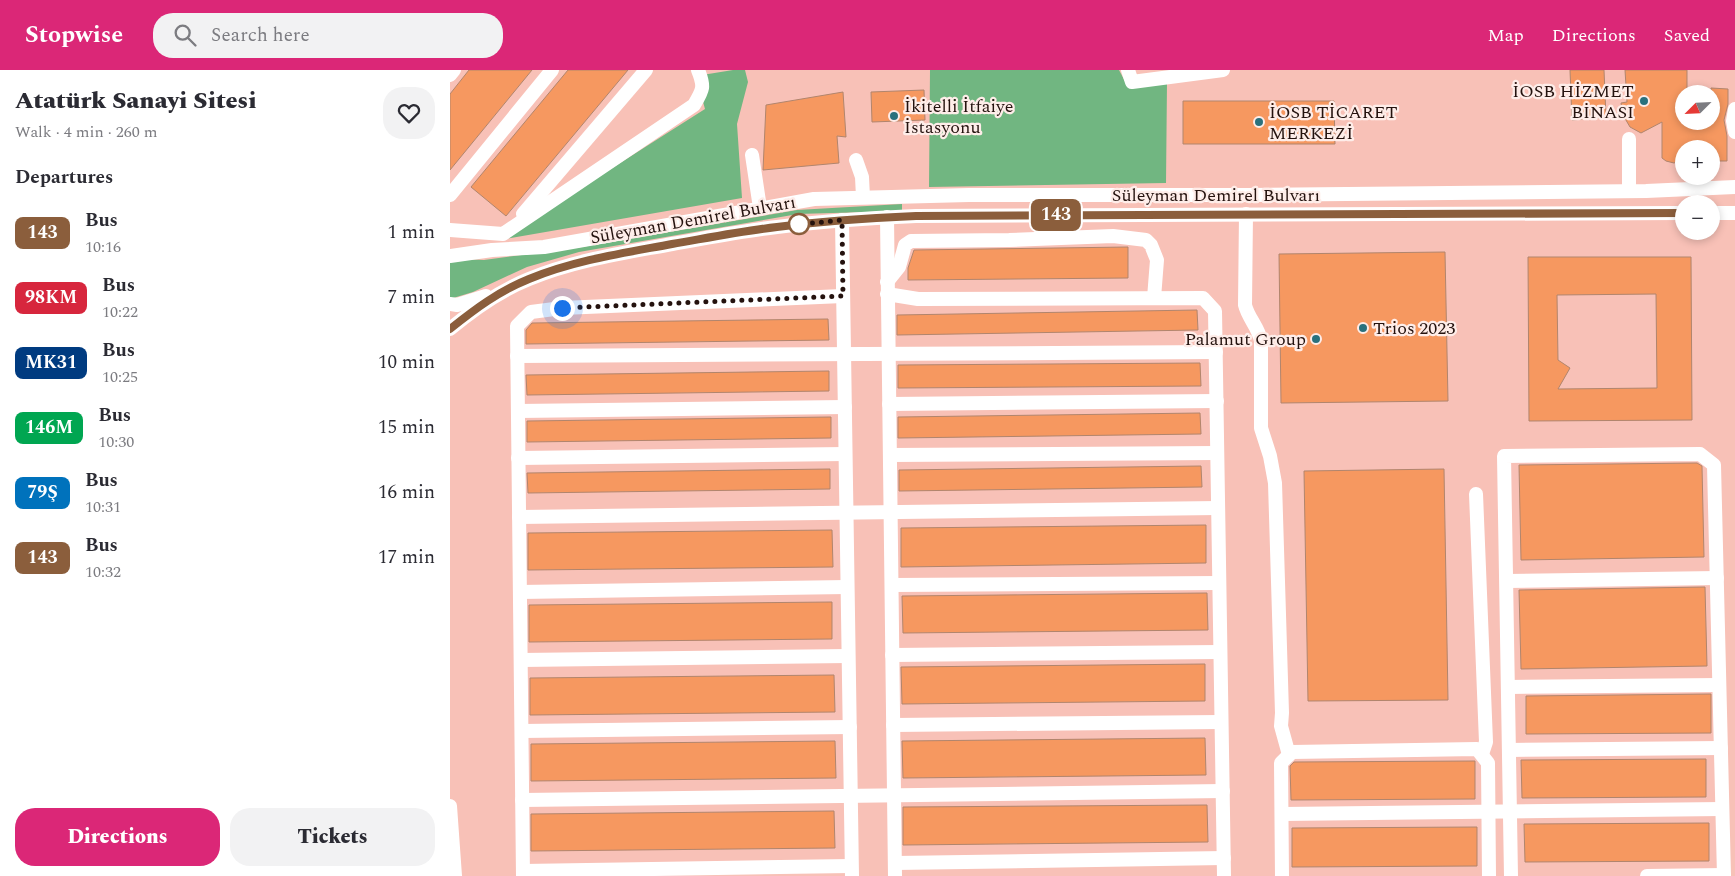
<!DOCTYPE html>
<meta charset="utf-8">
<style>
:root{--surface:#fff;--page:#f2f2f3;--text:#2b2b33;--muted:#7c7c81;--accent:#db2777}
body{margin:0;font-family:Spectral,serif;background:var(--page);color:var(--text);height:100vh;display:flex;flex-direction:column;font-size:19px;white-space:nowrap}
*{box-sizing:border-box;margin:0}
p{font-size:16px;color:var(--muted)}
.icon{flex:none;width:28px;height:28px;fill:none;stroke:currentColor;stroke-width:2;stroke-linecap:round;stroke-linejoin:round}
.map{position:relative;flex:1;overflow:hidden}
.sheet{display:flex;flex-direction:column;background:var(--surface);width:450px}
.sheet>*{flex:none}
.badge{padding:0 10px;border-radius:8px;font-size:18px;line-height:32px}
.needle{width:32px;rotate:246deg}
.controls{position:absolute;left:1225px;top:15px;display:grid;gap:10px}
.controls a{display:grid;place-items:center;width:45px;height:45px;border-radius:50%;background:var(--surface);box-shadow:0 2px 8px #0003;font-size:25px}
.you{position:absolute;width:25px;height:25px;margin:-12px;border:4px solid #fff;border-radius:50%;background:#1a73e8;box-shadow:0 0 0 8px #1a73e833}
.map>.badge{position:absolute;translate:-50% -50%;box-shadow:0 0 0 2px #fff}
h2{padding:0 15px;font-size:19px;line-height:45px}
.round{display:grid;place-items:center;flex:none;width:52px;height:52px;border-radius:20px;background:var(--page)}
.overview{display:flex;align-items:center;justify-content:space-between;height:85px;padding:0 15px}
h1{font-size:24px;font-weight:800;line-height:38px}
.button{display:flex;gap:10px;margin-top:auto;padding:10px 15px}
.button a{flex:1;height:58px;border-radius:20px;background:var(--accent);color:#fff;font-size:20px;font-weight:800;line-height:58px;text-align:center}
.button a+a{background:var(--page);color:var(--text)}
ul{padding:0;list-style:none}
li{display:flex;align-items:center;gap:15px;height:65px;padding:0 15px}
li div{flex:1}
li b{display:block;font-size:19px}
li em{font-style:normal}
li .badge{min-width:55px;font-weight:700;text-align:center}
header{display:flex;align-items:center;gap:30px;box-sizing:border-box;height:70px;padding:0 25px;background:var(--accent);color:#fff}
header strong{font-size:24px}
nav{display:flex;gap:28px;margin-inline-start:auto;font-size:18px}
.search{width:350px;height:45px;background:var(--page);display:flex;align-items:center;gap:12px;box-sizing:border-box;padding:0 18px;border-radius:20px;color:var(--muted);font-size:19px}
main{display:flex;flex:1;min-height:0}
.map>svg:first-child{display:block}
</style>
<header>
<strong>Stopwise</strong>
<div class="search"><svg class="icon" aria-label="search" viewBox="0 0 24 24"><circle cx="10" cy="10" r="6"/><path d="M15 15l6 6"/></svg>Search here</div>
<nav><a>Map</a><a>Directions</a><a>Saved</a></nav>
</header>
<main>
<section class="sheet">
<div class="overview"><div><h1>Atatürk Sanayi Sitesi</h1><p>Walk · 4 min · 260 m</p></div><a class="round"><svg class="icon" aria-label="heart" viewBox="0 0 24 24"><path d="M12 20l-8-8c-3-5 5-10 8-4 3-6 11-1 8 4z"/></svg></a></div>
<h2>Departures</h2>
<ul>
<li><span class="badge" style="background:#8b5e3c;color:#fff">143</span><div><b>Bus</b><p>10:16</p></div><em>1 min</em></li>
<li><span class="badge" style="background:#d7263d;color:#fff">98KM</span><div><b>Bus</b><p>10:22</p></div><em>7 min</em></li>
<li><span class="badge" style="background:#003b80;color:#fff">MK31</span><div><b>Bus</b><p>10:25</p></div><em>10 min</em></li>
<li><span class="badge" style="background:#00a651;color:#fff">146M</span><div><b>Bus</b><p>10:30</p></div><em>15 min</em></li>
<li><span class="badge" style="background:#0072bc;color:#fff">79Ş</span><div><b>Bus</b><p>10:31</p></div><em>16 min</em></li>
<li><span class="badge" style="background:#8b5e3c;color:#fff">143</span><div><b>Bus</b><p>10:32</p></div><em>17 min</em></li>
</ul>
<div class="button"><a>Directions</a><a>Tickets</a></div>
</section>
<div class="map">
<svg width="1285" height="806" viewBox="0 0 1285 806">
<rect width="100%" height="100%" fill="#f8c1b7"/>
<g fill="#71b681">
<path d="M283,0H295L298,12L287,54L292,128L49,170L255,39L246,6Z"/>
<path d="M480,0H669L678,17L717,13L716,113L479,117Z"/>
<path d="M452,134V141L348,144L129,182L77,197L23,222L0,229V191L8,189L34,190L132,177L347,140Z"/>
</g>
<g fill="#f69860" stroke="#b1856d" fill-rule="evenodd">
<path d="M19,0H82L0,100V24Z"/>
<path d="M118,0H178L56,146L21,117Z"/>
<path d="M1120,0H1154L1156,47L1122,50Z"/>
<path d="M1175,0H1237V24H1234V51H1261V18L1278,19V34L1274,50L1277,66V91H1261V79H1234V89L1224,93L1216,91L1212,88V52L1191,63L1180,57L1173,45L1171,33L1177,32Z"/>
<path d="M474,20L475,50L422,52L421,22Z"/>
<path d="M393,22L396,67L387,66L389,93L313,100L316,35Z"/>
<path d="M733,31H884L885,74H733Z"/>
<path d="M678,177V208L458,210V198L464,180Z"/>
<path d="M995,182L998,331L831,333L829,184Z"/>
<path d="M1078,187H1241L1242,350L1079,351ZM1206,224L1207,318L1108,319L1120,298L1108,290L1107,225Z"/>
<path d="M747,240L748,260L447,265V245Z"/>
<path d="M378,249L379,270L76,274V260L82,253Z"/>
<path d="M750,293L751,316L448,318V295Z"/>
<path d="M379,301V321L77,325L76,305Z"/>
<path d="M750,343L751,364L448,368V347Z"/>
<path d="M381,347V368L77,372V351Z"/>
<path d="M1247,393L1252,396L1254,487L1071,490L1069,395Z"/>
<path d="M751,396L752,417L449,421V400Z"/>
<path d="M380,399V419L78,423L77,403Z"/>
<path d="M994,399L998,630L858,631L854,401Z"/>
<path d="M756,455V493L451,497V458Z"/>
<path d="M382,460L383,497L78,500V463Z"/>
<path d="M1255,517L1257,596L1071,599L1069,520Z"/>
<path d="M757,523L758,560L453,563L452,526Z"/>
<path d="M382,532V569L79,572V535Z"/>
<path d="M755,594V631L452,634L451,597Z"/>
<path d="M384,605L385,642L80,645V608Z"/>
<path d="M1261,624V663L1076,664V626Z"/>
<path d="M755,668L756,705L453,708L452,671Z"/>
<path d="M385,671L386,708L81,711V674Z"/>
<path d="M1256,689V727L1072,728L1071,690Z"/>
<path d="M1025,691V729L841,730L840,696L844,692Z"/>
<path d="M757,735L758,772L453,775V737Z"/>
<path d="M384,741L385,778L81,781V744Z"/>
<path d="M1259,753V791L1075,792L1074,754Z"/>
<path d="M1027,757V796L842,797V758Z"/>
</g>
<g fill="none" stroke-linecap="round" stroke-linejoin="round">
<g stroke="#fff" stroke-width="14">
<path d="M678,0L682,12L773,0"/>
<path d="M0,5L4,0"/>
<path d="M1285,39L1283,51L1285,62"/>
<path d="M302,85L310,138"/>
<path d="M406,90L412,107L413,127"/>
<path d="M1179,121V69"/>
<path d="M0,125L102,0"/>
<path d="M1261,143H1285"/>
<path d="M73,144L196,0"/>
<path d="M796,144L795,235C798,248 809,258 811,271V358L820,386L825,413L832,643L831,656L839,685"/>
<path d="M437,147L445,806"/>
<path d="M392,150L402,806"/>
<path d="M0,160L53,164L244,35C253,20 255,17 248,0"/>
<path d="M0,186L42,180L94,177L364,129L519,125H803L1196,121L1285,117"/>
<path d="M437,212L449,197L455,175L461,171L559,170L663,166L696,170L701,175L707,190L704,228"/>
<path d="M437,224L468,229L753,228L765,241L774,806"/>
<path d="M0,234L7,235L36,226"/>
<path d="M0,259C25,238 49,221 79,209C125,190 174,183 222,174C257,168 292,161 327,157C373,151 420,148 466,146L1234,143"/>
<path d="M67,286L766,282"/>
<path d="M439,334L767,331"/>
<path d="M68,341L395,337"/>
<path d="M440,385L767,383"/>
<path d="M68,388L395,384"/>
<path d="M1026,424L1036,672L1032,684"/>
<path d="M69,447L768,438"/>
<path d="M1057,511L1267,508"/>
<path d="M442,515L769,513"/>
<path d="M70,522L397,517"/>
<path d="M442,585L770,582"/>
<path d="M71,590L398,586"/>
<path d="M1059,617L1269,615"/>
<path d="M443,655L771,652"/>
<path d="M72,661L400,657"/>
<path d="M1059,680L1271,678"/>
<path d="M72,730L773,721"/>
<path d="M0,736L5,806"/>
<path d="M832,744L1272,739"/>
<path d="M445,793L774,788"/>
<path d="M73,801L401,796"/>
<path d="M73,806L67,256L81,242L112,238L393,226"/>
<path d="M832,806L831,693L842,682L1027,679L1038,693L1039,806"/>
<path d="M1061,806L1054,386L1250,384L1264,395L1274,806"/>
<path d="M1197,806L1274,805"/>
</g>
</g>
<g fill="none" stroke-linecap="round" stroke-linejoin="round">
<defs>
<path id="line" d="M0,259C25,239 49,221 79,209C125,190 174,183 222,174C257,168 292,161 327,157C373,151 420,148 466,146L1234,143"/>
</defs>
<use href="#line" stroke="#fff" stroke-width="11"/>
<use href="#line" stroke="#8b5e3c" stroke-width="8"/>
<path stroke="#24120e" stroke-width="5" stroke-dasharray="0 9" d="M112,238L393,226L392,150L344,155L349,154"/>
</g>
<g fill="#2a717d" stroke="#feede9" stroke-width="2">
<circle cx="1194" cy="31" r="5"/>
<circle cx="444" cy="46" r="5"/>
<circle cx="809" cy="52" r="5"/>
<circle cx="913" cy="258" r="5"/>
<circle cx="866" cy="269" r="5"/>
</g>
<circle fill="#fff" stroke="#8b5e3c" stroke-width="2.5" cx="349" cy="154" r="10"/>
<g text-anchor="middle" dominant-baseline="central" stroke-width="4.5" stroke-linejoin="round" paint-order="stroke">
<g font-size="18" fill="#24120e" stroke="#feede9" text-anchor="start">
<text x="1184" y="21" text-anchor="end">İOSB HİZMET<tspan x="1184" dy="21">BİNASI</tspan></text>
<text x="454" y="36">İkitelli İtfaiye<tspan x="454" dy="21">İstasyonu</tspan></text>
<text x="819" y="42">İOSB TİCARET<tspan x="819" dy="21">MERKEZİ</tspan></text>
<text x="923" y="258">Trios 2023</text>
<text x="856" y="269" text-anchor="end">Palamut Group</text>
</g>
<g font-size="18" fill="#24120e" stroke="#feede9">
<text x="766" y="125">Süleyman Demirel Bulvarı</text>
<text transform="translate(243 150) rotate(-10)">Süleyman Demirel Bulvarı</text>
</g>
</g>
</svg>
<div class="controls">
<a><svg class="needle" viewBox="-14 -14 28 28"><path d="M0-13l5 13h-10z" fill="#e53935"/><path d="M0 13l5-13h-10z" fill="#7c7c81"/></svg></a>
<a>+</a>
<a>−</a>
</div>
<div class="you" style="left:112px;top:238px"></div>
<b class="badge" style="left:606px;top:145px;background:#8b5e3c;color:#fff">143</b>
</div>
</main>
